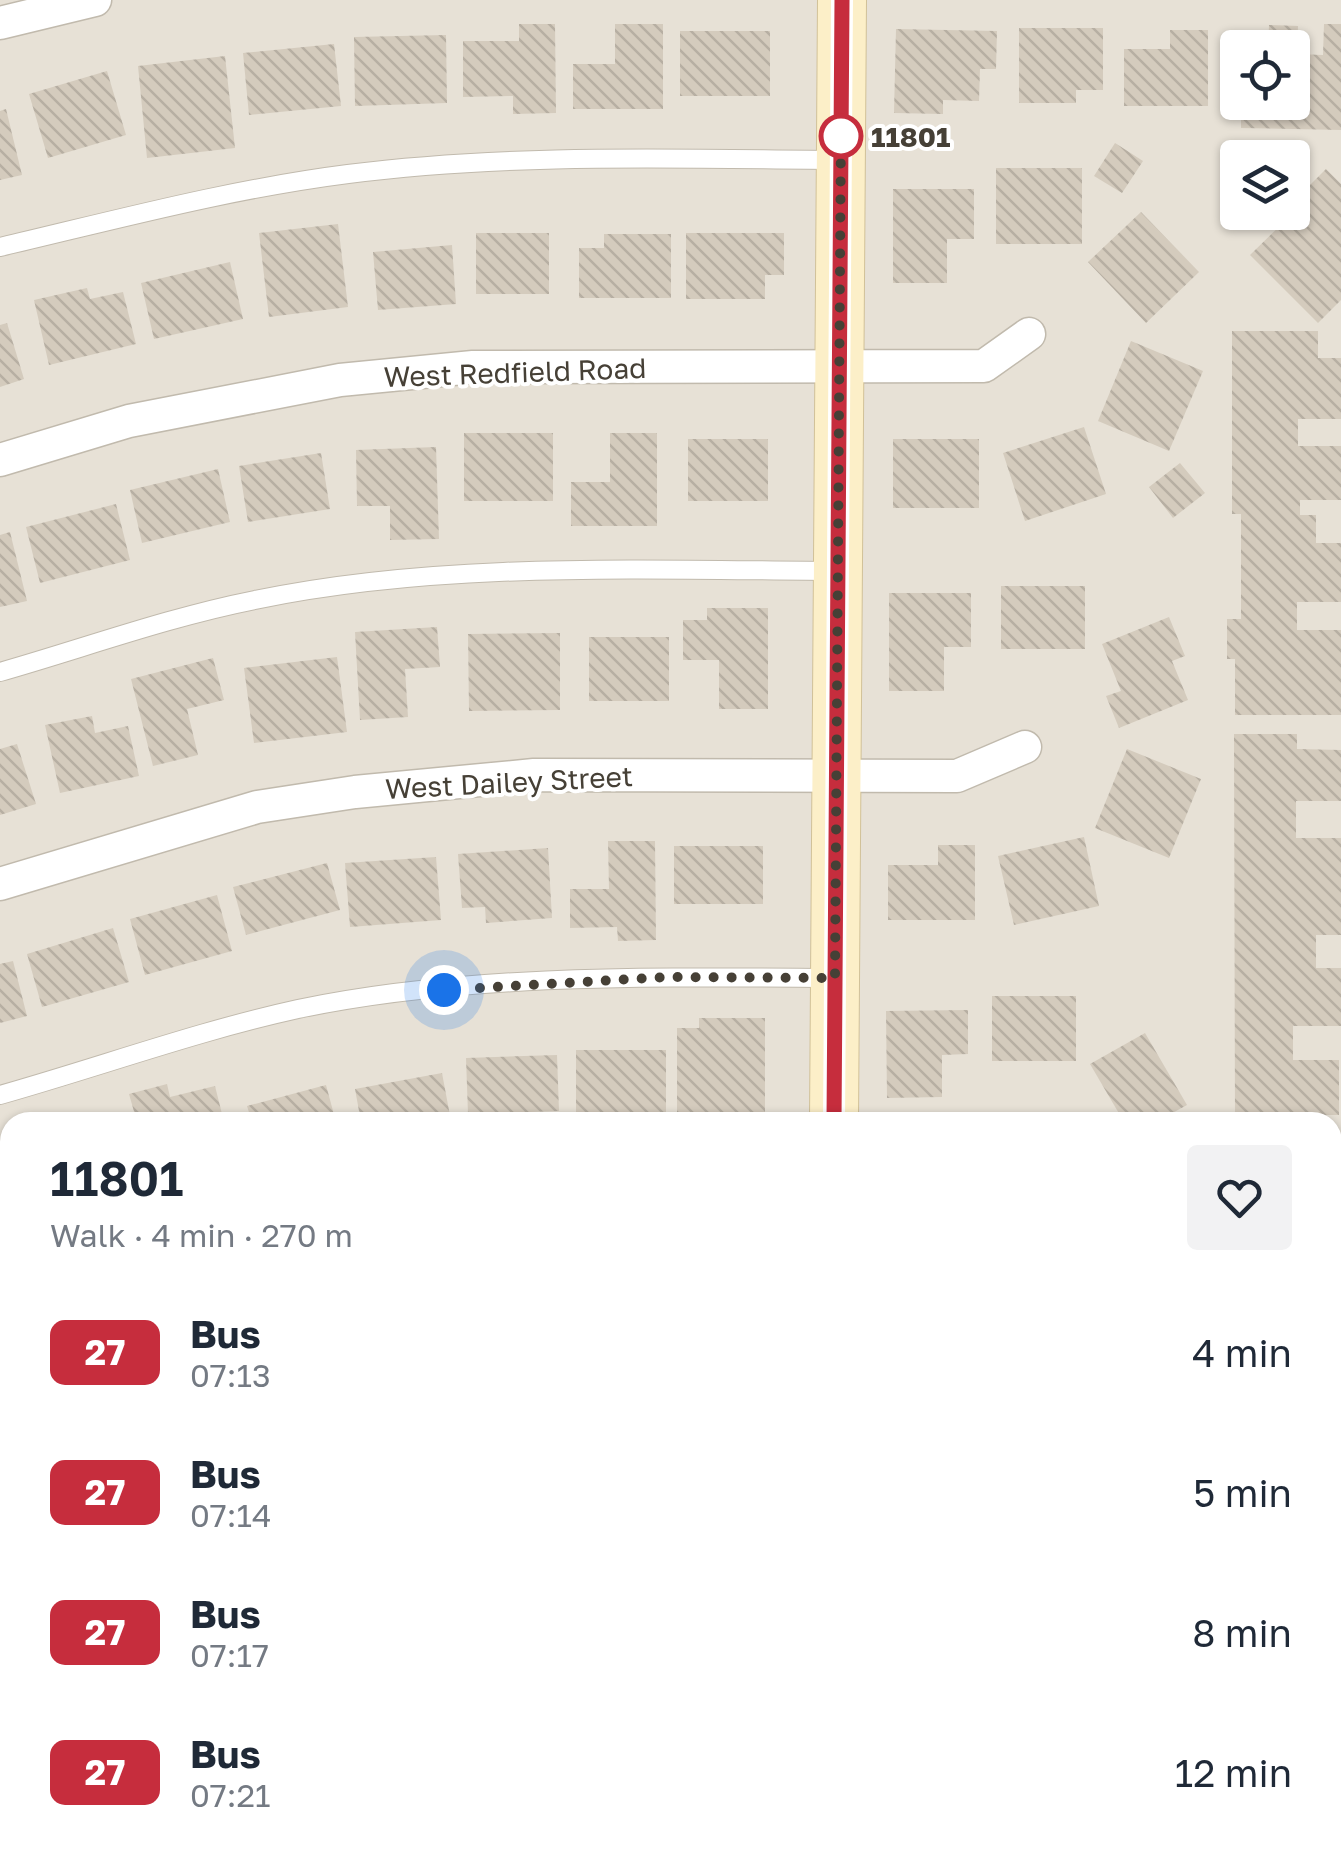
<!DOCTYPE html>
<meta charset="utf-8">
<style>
:root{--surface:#fff;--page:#f2f2f3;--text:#1f2937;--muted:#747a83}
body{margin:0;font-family:"Golos Text",sans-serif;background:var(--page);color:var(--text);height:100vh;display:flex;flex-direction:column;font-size:38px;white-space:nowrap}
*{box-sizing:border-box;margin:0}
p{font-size:32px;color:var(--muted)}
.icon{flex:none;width:55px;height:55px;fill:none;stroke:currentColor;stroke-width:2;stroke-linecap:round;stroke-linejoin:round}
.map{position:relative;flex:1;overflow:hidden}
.sheet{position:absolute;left:0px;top:1112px;width:1342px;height:752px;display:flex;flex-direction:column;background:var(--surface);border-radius:30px 30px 0 0;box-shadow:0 2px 8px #0004}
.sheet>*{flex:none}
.badge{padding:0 20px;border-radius:15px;font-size:35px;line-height:65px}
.tools{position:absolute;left:1220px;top:30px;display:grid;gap:20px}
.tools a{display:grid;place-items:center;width:90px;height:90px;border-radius:10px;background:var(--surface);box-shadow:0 2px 8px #0004;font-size:50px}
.you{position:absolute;width:50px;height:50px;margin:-25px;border:8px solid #fff;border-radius:50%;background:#1a73e8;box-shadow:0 0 0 15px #1a73e833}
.map>.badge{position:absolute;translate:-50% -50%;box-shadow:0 0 0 5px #fff}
.round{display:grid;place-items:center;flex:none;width:105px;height:105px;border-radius:10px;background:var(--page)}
.head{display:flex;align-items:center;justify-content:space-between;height:170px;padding:0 50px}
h1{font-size:48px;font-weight:600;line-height:75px}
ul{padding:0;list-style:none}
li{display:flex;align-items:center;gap:30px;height:140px;padding:0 50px}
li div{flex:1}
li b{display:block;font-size:38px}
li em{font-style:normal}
li .badge{min-width:110px;font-weight:700;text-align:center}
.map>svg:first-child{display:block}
</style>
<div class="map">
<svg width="1341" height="1863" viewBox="0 0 1341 1863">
<defs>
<pattern id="building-back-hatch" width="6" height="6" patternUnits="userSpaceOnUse" patternTransform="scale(2.5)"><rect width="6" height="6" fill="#d4cbbd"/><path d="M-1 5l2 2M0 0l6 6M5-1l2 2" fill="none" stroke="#b7afa3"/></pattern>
</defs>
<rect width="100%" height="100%" fill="#f3efe7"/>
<path fill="#e7e1d6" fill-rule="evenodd" d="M0,0H1341V1777H1332V1122H10V1779H0ZM1238,48H1292V102H1238ZM1238,158H1292V212H1238Z"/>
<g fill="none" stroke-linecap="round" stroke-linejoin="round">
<g stroke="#a6d1ed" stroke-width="9">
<path d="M1332,1672L1341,1658"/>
<path d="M1332,1756H1341"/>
</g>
</g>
<g fill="url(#building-back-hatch)">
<path d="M519,24H555L556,113L513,114V96L463,97V41H519Z"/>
<path d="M615,24H663V109H573V64H615Z"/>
<path d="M1324,24H1341V130L1241,128V102H1292V48H1268L1269,25L1298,26L1297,54L1323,55Z"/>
<path d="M1019,28H1103V90H1076V103H1019Z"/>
<path d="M896,29L997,31L996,69H980L979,101L943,100V114L894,113Z"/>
<path d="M1170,30H1208V106H1124V49H1170Z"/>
<rect x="680" y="31" width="90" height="65"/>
<path d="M446,35L447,103L355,106L354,37Z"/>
<path d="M334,44L341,106L249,115L243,53Z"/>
<path d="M225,56L235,148L147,158L138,66Z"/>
<path d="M107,71L126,135L48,158L29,94Z"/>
<path d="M6,109L22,175L0,180V111Z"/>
<path d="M1115,143L1143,161L1122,193L1094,176Z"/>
<rect x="996" y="168" width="86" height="76"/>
<path d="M1326,169L1341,184V300L1318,323L1250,255L1299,207L1293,202Z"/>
<path d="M893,189H974V239H947V283H893Z"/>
<path d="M1141,212L1199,272L1146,323L1088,262Z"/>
<path d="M338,224L348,307L269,317L259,233Z"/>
<rect x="476" y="233" width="73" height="61"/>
<path d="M686,233H784V275H765V299H686Z"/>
<path d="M604,234H671V298H579V248H604Z"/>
<path d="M452,245L456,304L378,310L373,252Z"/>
<path d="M230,262L243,319L154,339L141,283Z"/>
<path d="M87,288L90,299L123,292L136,344L49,365L34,300Z"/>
<path d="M7,323L24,379L0,387V325Z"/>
<path d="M1232,331H1318V358H1341V419H1298V446H1341V500H1300V515H1316V543H1341V602H1297V630H1341V715H1235V659H1227V619H1241V514H1232Z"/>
<path d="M1131,341L1203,371L1169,451L1098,421Z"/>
<path d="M1084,427L1106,494L1025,521L1003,453Z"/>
<rect x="464" y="433" width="89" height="68"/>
<path d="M610,433H657V526H571V482H610Z"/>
<rect x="688" y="439" width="80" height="62"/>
<rect x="893" y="439" width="86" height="69"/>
<path d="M436,447L439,539L390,540V506H357L356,450Z"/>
<path d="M321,453L330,509L248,522L239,466Z"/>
<path d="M1180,463L1205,493L1173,518L1149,487Z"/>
<path d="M218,469L230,522L142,543L130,490Z"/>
<path d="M116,504L130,560L40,583L26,527Z"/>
<path d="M10,532L27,601L0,607V535Z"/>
<rect x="1001" y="586" width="84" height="63"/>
<path d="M889,593H971V647H944V691H889Z"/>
<path d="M707,608H768V709H719V660H683V620H707Z"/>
<path d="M1169,617L1185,656L1172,661L1188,700L1119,728L1106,696L1121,691L1102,644Z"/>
<path d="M437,627L440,667L405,669L408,717L360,720L355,632Z"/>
<path d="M560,633V710L469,711L468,634Z"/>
<rect x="589" y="637" width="80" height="64"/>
<path d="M337,657L347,732L254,743L244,668Z"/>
<path d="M213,658L224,700L187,709L198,755L153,766L131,679Z"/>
<path d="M92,716L95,733L128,726L139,776L60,793L45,725Z"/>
<path d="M1234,734H1297V749L1341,750V801H1296V838H1341V935H1316V968H1341V1026H1293V1060H1339V1115H1294V1122H1235Z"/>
<path d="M17,744L36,804L0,815V749Z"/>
<path d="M1127,749L1201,779L1169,858L1095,828Z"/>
<path d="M1084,837L1099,906L1014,925L998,856Z"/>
<path d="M608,841H655L656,940L618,941L617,927L570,928V889H609Z"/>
<path d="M938,845H975V920H888V865H938Z"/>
<rect x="674" y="846" width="89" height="58"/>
<path d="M548,848L552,918L486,923L485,907L462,908L458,854Z"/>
<path d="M436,857L441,920L350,927L345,863Z"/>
<path d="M327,863L340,910L246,935L233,887Z"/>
<path d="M217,895L232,951L145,975L130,919Z"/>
<path d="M113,928L129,982L42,1007L27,954Z"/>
<path d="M13,961L27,1016L0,1023V964Z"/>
<rect x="992" y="996" width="84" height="65"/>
<path d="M968,1010V1054L942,1055V1097L887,1098L886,1011Z"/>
<path d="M699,1018H765V1117H677V1028H699Z"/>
<path d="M1145,1033L1187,1105L1156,1122H1124L1090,1064Z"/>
<rect x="576" y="1050" width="90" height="65"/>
<path d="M557,1055L559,1111L468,1114L466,1058Z"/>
<path d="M442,1073L451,1121L361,1122L355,1089Z"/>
<path d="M167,1084L170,1097L215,1086L224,1122H137L129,1094Z"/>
<path d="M326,1085L336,1122H252L247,1106Z"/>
<path d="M1332,1147H1341L1339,1233L1332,1232Z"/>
<path d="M10,1160V1233L0,1236V1163Z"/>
<path d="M1332,1261L1341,1262V1321H1332Z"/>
<rect x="1332" y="1350" width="9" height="56"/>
<path d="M10,1384V1469L5,1470L0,1450V1386Z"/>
<path d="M1332,1444L1340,1445L1339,1499L1332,1498Z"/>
<path d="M0,1630H10V1688L0,1689Z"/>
</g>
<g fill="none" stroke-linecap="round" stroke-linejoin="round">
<defs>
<g id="lane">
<path d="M0,247C115,220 230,189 348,174C511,153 677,159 840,160"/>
<path d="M0,672C84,648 169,617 255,600C441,561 648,570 837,571"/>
<path d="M0,1095C99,1067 198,1031 298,1009C470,973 659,977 834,978"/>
<path d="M0,1553L10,1549"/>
</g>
<g id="street">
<path d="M0,23L95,0"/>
<path d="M0,460L129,421L340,380L473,367L984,366L1029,334"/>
<path d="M0,884L257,807L355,792L534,775L957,776L1025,747"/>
<path d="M0,1313L10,1310"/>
<path d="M0,1761H10"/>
</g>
<g id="secondary">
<path d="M834,1122L842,0"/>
<path d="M1332,1835H1341"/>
<path d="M0,1837H10"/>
<path d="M830,1863L831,1855"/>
</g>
</defs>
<use href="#lane" stroke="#c1baad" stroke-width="20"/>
<use href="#street" stroke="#c1baad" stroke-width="35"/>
<use href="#secondary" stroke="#d1c198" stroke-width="50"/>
<use href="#lane" stroke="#fff" stroke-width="18"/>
<use href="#street" stroke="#fff" stroke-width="32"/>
<use href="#secondary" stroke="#fcefc8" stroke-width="48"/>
</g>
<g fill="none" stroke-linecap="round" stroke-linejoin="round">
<defs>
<path id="line" d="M834,1122L842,0"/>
</defs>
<use href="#line" stroke="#fff" stroke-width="22"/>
<use href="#line" stroke="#c62d3d" stroke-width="15"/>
<path stroke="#464036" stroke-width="10" stroke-dasharray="0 18" d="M444,990L668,977L835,978L841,128V136"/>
</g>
<circle fill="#fff" stroke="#c62d3d" stroke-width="5" cx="841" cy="136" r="20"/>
<g text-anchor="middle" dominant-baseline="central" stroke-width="8" stroke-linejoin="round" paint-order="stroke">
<g font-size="28" font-weight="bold" fill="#464036" stroke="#fff" text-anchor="start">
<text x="871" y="136">11801</text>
</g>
<g font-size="28" fill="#464036" stroke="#fff">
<text transform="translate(515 372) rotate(-2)">West Redfield Road</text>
<text transform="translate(509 782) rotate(-3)">West Dailey Street</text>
</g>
</g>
</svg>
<div class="tools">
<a><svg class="icon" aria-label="locate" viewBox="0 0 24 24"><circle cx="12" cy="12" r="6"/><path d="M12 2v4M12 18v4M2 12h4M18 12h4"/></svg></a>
<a><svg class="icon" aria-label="layers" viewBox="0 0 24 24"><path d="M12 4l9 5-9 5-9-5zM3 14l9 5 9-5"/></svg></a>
</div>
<div class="you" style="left:444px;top:990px"></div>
<section class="sheet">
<div class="head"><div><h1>11801</h1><p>Walk · 4 min · 270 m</p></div><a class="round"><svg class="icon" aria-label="heart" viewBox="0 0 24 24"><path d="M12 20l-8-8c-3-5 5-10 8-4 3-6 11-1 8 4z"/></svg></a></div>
<ul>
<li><span class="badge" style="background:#c62d3d;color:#fff">27</span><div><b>Bus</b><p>07:13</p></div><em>4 min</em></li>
<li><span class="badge" style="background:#c62d3d;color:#fff">27</span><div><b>Bus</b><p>07:14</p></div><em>5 min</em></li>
<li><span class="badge" style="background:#c62d3d;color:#fff">27</span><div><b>Bus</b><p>07:17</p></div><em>8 min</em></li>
<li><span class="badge" style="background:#c62d3d;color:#fff">27</span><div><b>Bus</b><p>07:21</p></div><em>12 min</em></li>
</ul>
</section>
</div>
